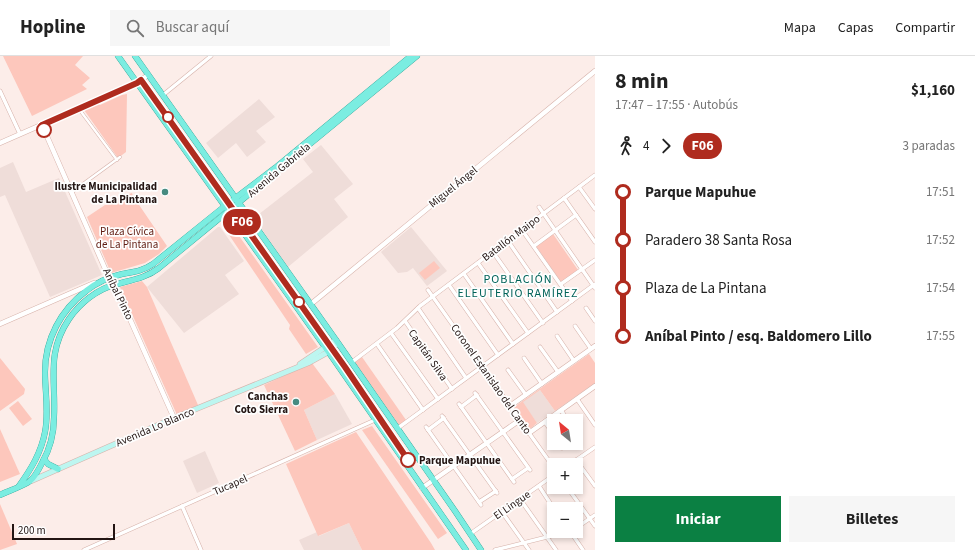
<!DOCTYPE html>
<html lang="es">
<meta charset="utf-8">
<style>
:root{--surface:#fff;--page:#f6f6f6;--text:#222;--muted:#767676;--line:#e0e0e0;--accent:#0b8043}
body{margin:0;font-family:"Source Sans 3",sans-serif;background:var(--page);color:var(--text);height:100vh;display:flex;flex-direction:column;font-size:15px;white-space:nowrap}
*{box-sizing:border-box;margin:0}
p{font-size:13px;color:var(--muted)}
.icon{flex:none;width:22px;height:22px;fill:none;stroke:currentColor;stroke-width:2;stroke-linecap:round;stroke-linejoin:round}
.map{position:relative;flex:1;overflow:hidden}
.panel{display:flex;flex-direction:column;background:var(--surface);width:380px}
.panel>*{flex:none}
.badge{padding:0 8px;border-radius:13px;font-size:14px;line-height:26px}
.needle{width:26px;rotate:330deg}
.controls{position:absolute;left:547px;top:358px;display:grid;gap:8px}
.controls a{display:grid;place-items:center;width:36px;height:36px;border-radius:0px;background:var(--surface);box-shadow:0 2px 6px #0003;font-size:20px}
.scale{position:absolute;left:12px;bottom:10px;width:103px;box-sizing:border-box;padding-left:4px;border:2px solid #231513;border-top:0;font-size:11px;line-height:14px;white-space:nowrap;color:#231513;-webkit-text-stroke:3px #fefefe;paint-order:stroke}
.map>.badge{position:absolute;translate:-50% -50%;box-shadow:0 0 0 2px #fff}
.legs{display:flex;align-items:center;gap:6px;height:44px;padding:0 20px;font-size:13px}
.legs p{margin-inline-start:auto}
.headline{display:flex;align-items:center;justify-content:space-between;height:68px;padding:0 20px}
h1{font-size:22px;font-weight:700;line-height:30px}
.primary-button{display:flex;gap:8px;margin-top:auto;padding:8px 20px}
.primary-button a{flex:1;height:46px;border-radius:0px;background:var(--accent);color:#fff;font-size:16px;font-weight:700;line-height:46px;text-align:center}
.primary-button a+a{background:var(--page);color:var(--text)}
ul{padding:0 20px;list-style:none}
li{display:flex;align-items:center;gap:14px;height:48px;font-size:15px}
li i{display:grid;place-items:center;width:6px;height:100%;margin:0 5px;background:currentColor}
li i::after{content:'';width:10px;height:10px;margin:-5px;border:3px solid;border-radius:50%;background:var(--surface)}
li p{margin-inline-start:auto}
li:first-child i{background:linear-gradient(#0000 50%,currentColor 0)}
li:last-child i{background:linear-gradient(currentColor 50%,#0000 0)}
header{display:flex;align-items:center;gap:24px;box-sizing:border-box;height:56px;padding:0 20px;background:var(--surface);border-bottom:1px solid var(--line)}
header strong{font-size:19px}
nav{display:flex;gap:22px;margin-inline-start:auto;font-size:14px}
.search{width:280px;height:36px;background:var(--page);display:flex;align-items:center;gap:10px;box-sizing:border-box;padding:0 14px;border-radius:0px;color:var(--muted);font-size:15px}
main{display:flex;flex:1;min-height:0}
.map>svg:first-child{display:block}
</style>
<header>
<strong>Hopline</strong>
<div class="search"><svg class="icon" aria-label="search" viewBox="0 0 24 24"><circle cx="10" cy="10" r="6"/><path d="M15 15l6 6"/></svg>Buscar aquí</div>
<nav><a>Mapa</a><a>Capas</a><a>Compartir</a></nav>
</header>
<main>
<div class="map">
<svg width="595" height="494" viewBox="0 0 595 494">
<rect width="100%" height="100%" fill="#fcede9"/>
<g fill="#efddd9">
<path d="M259,43L275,61L256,75L266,86L247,101L236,87L218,102L206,87Z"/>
<path d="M321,89L353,128L334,143L348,161L288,211L254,162L313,116L303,103Z"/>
<path d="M13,106L26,136L59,122L102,219L50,241L5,139L0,141V112Z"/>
<path d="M218,171H220L244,205L225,219L239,238L184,277L147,231Z"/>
<path d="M411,171L447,215L427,230L413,212L407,216L398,217L381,196Z"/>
<path d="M540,334L555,355L537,367L522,346Z"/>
<path d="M335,338L352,368L317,384L304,354Z"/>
<path d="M205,395L219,427L197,437L183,405Z"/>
<path d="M349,467L362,494H304L299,484L317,476L319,480Z"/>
</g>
<g fill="#fdc7bc">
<path d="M3,0H83L75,9L90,22L82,29L87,33L32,60Z"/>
<path d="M127,38L126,96L118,102L84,54L97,46L100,49L122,39Z"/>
<path d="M132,137L133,140L167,190L159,198L145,207L111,217L87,161L111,145Z"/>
<path d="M227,163L318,291L306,298L289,273L290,269L221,167Z"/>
<path d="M553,178L578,214L561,226L536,190Z"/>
<path d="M434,205L440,212L425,224L419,217Z"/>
<path d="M142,225L147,231L198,349L177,359L120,231Z"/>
<path d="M589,298L595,307V327L555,355L540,334L523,346L537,367L530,373L514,351Z"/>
<path d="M362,301L406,364L399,369L355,306Z"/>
<path d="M0,302L25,333L24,338L0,355Z"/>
<path d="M312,307L335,338L304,354L317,384L295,395L264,329Z"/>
<path d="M18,345L32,363L23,370L9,352Z"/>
<path d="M372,370L447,477L438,483L362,374Z"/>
<path d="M0,373L20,418L0,426Z"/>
<path d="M356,376L431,487L435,494H362L349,467L318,480L286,408Z"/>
<path d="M0,448L17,488L0,494Z"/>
</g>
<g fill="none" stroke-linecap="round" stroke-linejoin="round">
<defs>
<g id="pedestrian">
<path d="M79,53L117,104"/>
<path d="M72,136L120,101"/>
</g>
<g id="minor">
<path d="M0,35L20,78"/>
<path d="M163,39L211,0"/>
<path d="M579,131L595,153"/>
<path d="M564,142L595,186"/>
<path d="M539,151L595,232"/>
<path d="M522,174L572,245"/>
<path d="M508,185L557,256"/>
<path d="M534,190L576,159"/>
<path d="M493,196L543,267"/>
<path d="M478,207L528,277"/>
<path d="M464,218L513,288"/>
<path d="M561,228L595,204"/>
<path d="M449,229L498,299"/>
<path d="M428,234L510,350"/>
<path d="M418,252L466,322"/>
<path d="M586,252L595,265"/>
<path d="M405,265L452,333"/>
<path d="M575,270L591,293"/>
<path d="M391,277L438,343"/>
<path d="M557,280L574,305"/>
<path d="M377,288L423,354"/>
<path d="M540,291L558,316"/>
<path d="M524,302L542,328"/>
<path d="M352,306L397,272L420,250L595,119"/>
<path d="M508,314L526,339"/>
<path d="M475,337L530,414"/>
<path d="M577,343L595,369"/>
<path d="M459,348L514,426"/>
<path d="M461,351L477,339"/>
<path d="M561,354L568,365"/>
<path d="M442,360L497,437"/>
<path d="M545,366L554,379"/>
<path d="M426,371L481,449"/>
<path d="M398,372L595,228"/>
<path d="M428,374L444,362"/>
<path d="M576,376L579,380"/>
<path d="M529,377L554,412"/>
<path d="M559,387L562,392"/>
<path d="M576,404L595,430"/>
<path d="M569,409L595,391"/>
<path d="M512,423L528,412"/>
<path d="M539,430L554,453"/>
<path d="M567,431L595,470"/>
<path d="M520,443L556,494"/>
<path d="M479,446L496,435"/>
<path d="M182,450L201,494"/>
<path d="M502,456L529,494"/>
<path d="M576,472L595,459"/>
<path d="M570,475L583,494"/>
<path d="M470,478L554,419"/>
<path d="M84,494L375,364"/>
<path d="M495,494L571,475"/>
</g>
<g id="tertiary">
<path d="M42,69L110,224L117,234L174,362"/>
<path d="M0,87L137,27L148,19"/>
<path d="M311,248L595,15"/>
<path d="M0,268L94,227"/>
<path d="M595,290L510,350L529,377L595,330"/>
<path d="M422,432L520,364"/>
</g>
<g id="secondary">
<path d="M300,308L336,284"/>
<path d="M31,425L174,362L308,307L328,296L338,287"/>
</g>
<g id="primary">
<path d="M118,0L325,291L466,494"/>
<path d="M135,0L336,284L455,455L481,494"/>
<path d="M44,403L48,408L58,413"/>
<path d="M19,430C31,413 41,397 45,376C49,356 45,336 45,316C45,283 61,254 86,235C97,226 109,221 122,218C133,216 143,215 153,208L225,150L275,112L411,0"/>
<path d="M0,439C8,435 24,430 30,425C35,421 39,413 42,407C50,393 54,377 54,361C56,324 46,297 69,263C80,247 97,233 117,228C132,224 146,222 159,212L417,0"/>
</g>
</defs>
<use href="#pedestrian" stroke="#d6b1a9" stroke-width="3.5"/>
<use href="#minor" stroke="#d6b1a9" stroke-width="4.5"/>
<use href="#tertiary" stroke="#d6b1a9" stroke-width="5.5"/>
<use href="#secondary" stroke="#d6b1a9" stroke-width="6"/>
<use href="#primary" stroke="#239a8c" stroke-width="6"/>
<use href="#pedestrian" stroke="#fff" stroke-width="2.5"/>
<use href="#minor" stroke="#fff" stroke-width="3.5"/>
<use href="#tertiary" stroke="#fff" stroke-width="4.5"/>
<use href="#secondary" stroke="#bdf6f0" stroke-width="5"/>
<use href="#primary" stroke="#7bede1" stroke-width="5.5"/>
</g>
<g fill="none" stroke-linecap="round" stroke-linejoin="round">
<defs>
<path id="line-1" d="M44,74L42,69L137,27L141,24L345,311L408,404"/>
</defs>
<use href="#line-1" stroke="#fff" stroke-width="9"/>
<use href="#line-1" stroke="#af2b1e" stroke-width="6"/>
</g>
<g fill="#fff" stroke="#af2b1e" stroke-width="2">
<circle cx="168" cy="61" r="5"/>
<circle cx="44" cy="74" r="7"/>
<circle cx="299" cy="246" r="5"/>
<circle cx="408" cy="404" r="7"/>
</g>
<g fill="#468b81" stroke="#fefefe" stroke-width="1.5">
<circle cx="165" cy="136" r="4"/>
<circle cx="296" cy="346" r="4"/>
</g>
<g text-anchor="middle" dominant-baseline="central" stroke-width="3.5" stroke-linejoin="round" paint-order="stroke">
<g font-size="11" fill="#231513" stroke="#fefefe">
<text transform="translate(279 114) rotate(-40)">Avenida Gabriela</text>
<text transform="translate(453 131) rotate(-39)">Miguel Ángel</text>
<text transform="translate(511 182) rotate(-37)">Batallón Maipo</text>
<text transform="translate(118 238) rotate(64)">Aníbal Pinto</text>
<text transform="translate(428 299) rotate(55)">Capitán Silva</text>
<text transform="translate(491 323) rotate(55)">Coronel Estanislao del Canto</text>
<text transform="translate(155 371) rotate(-23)">Avenida Lo Blanco</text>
<text transform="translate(230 429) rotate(-24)">Tucapel</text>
<text transform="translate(512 449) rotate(-35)">El Lingue</text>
</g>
<g font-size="11" font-weight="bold" fill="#231513" stroke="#fefefe" text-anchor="end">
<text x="157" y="130">Ilustre Municipalidad<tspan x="157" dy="13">de La Pintana</tspan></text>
<text x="288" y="340">Canchas<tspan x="288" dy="13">Coto Sierra</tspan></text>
</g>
<g font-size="11" fill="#611c11" stroke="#fefefe">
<text x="127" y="175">Plaza Cívica<tspan x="127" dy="13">de La Pintana</tspan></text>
</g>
<g font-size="11" font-weight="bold" fill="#231513" stroke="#fefefe" text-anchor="start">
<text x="419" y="404">Parque Mapuhue</text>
</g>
<g font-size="12" letter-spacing="1" fill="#006258" stroke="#fefefe">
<text x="518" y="223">POBLACIÓN<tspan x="518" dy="14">ELEUTERIO RAMÍREZ</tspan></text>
</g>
</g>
</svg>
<div class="controls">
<a><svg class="needle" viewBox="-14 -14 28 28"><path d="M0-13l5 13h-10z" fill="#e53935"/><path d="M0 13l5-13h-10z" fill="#767676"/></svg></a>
<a>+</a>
<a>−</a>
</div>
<div class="scale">200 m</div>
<b class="badge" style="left:242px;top:166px;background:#af2b1e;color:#fff">F06</b>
</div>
<section class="panel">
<div class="headline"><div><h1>8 min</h1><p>17:47 – 17:55 · Autobús</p></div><b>$1,160</b></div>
<div class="legs"><svg class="icon" aria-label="walk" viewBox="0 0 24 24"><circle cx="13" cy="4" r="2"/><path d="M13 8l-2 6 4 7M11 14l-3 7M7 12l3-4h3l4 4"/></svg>4<svg class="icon" aria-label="forward" viewBox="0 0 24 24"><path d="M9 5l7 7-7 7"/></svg><b class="badge" style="background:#af2b1e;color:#fff">F06</b><p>3 paradas</p></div>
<ul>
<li><i style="color:#af2b1e"></i><b>Parque Mapuhue</b><p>17:51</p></li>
<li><i style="color:#af2b1e"></i><span>Paradero 38 Santa Rosa</span><p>17:52</p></li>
<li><i style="color:#af2b1e"></i><span>Plaza de La Pintana</span><p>17:54</p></li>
<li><i style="color:#af2b1e"></i><b>Aníbal Pinto / esq. Baldomero Lillo</b><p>17:55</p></li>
</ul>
<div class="primary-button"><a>Iniciar</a><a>Billetes</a></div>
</section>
</main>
